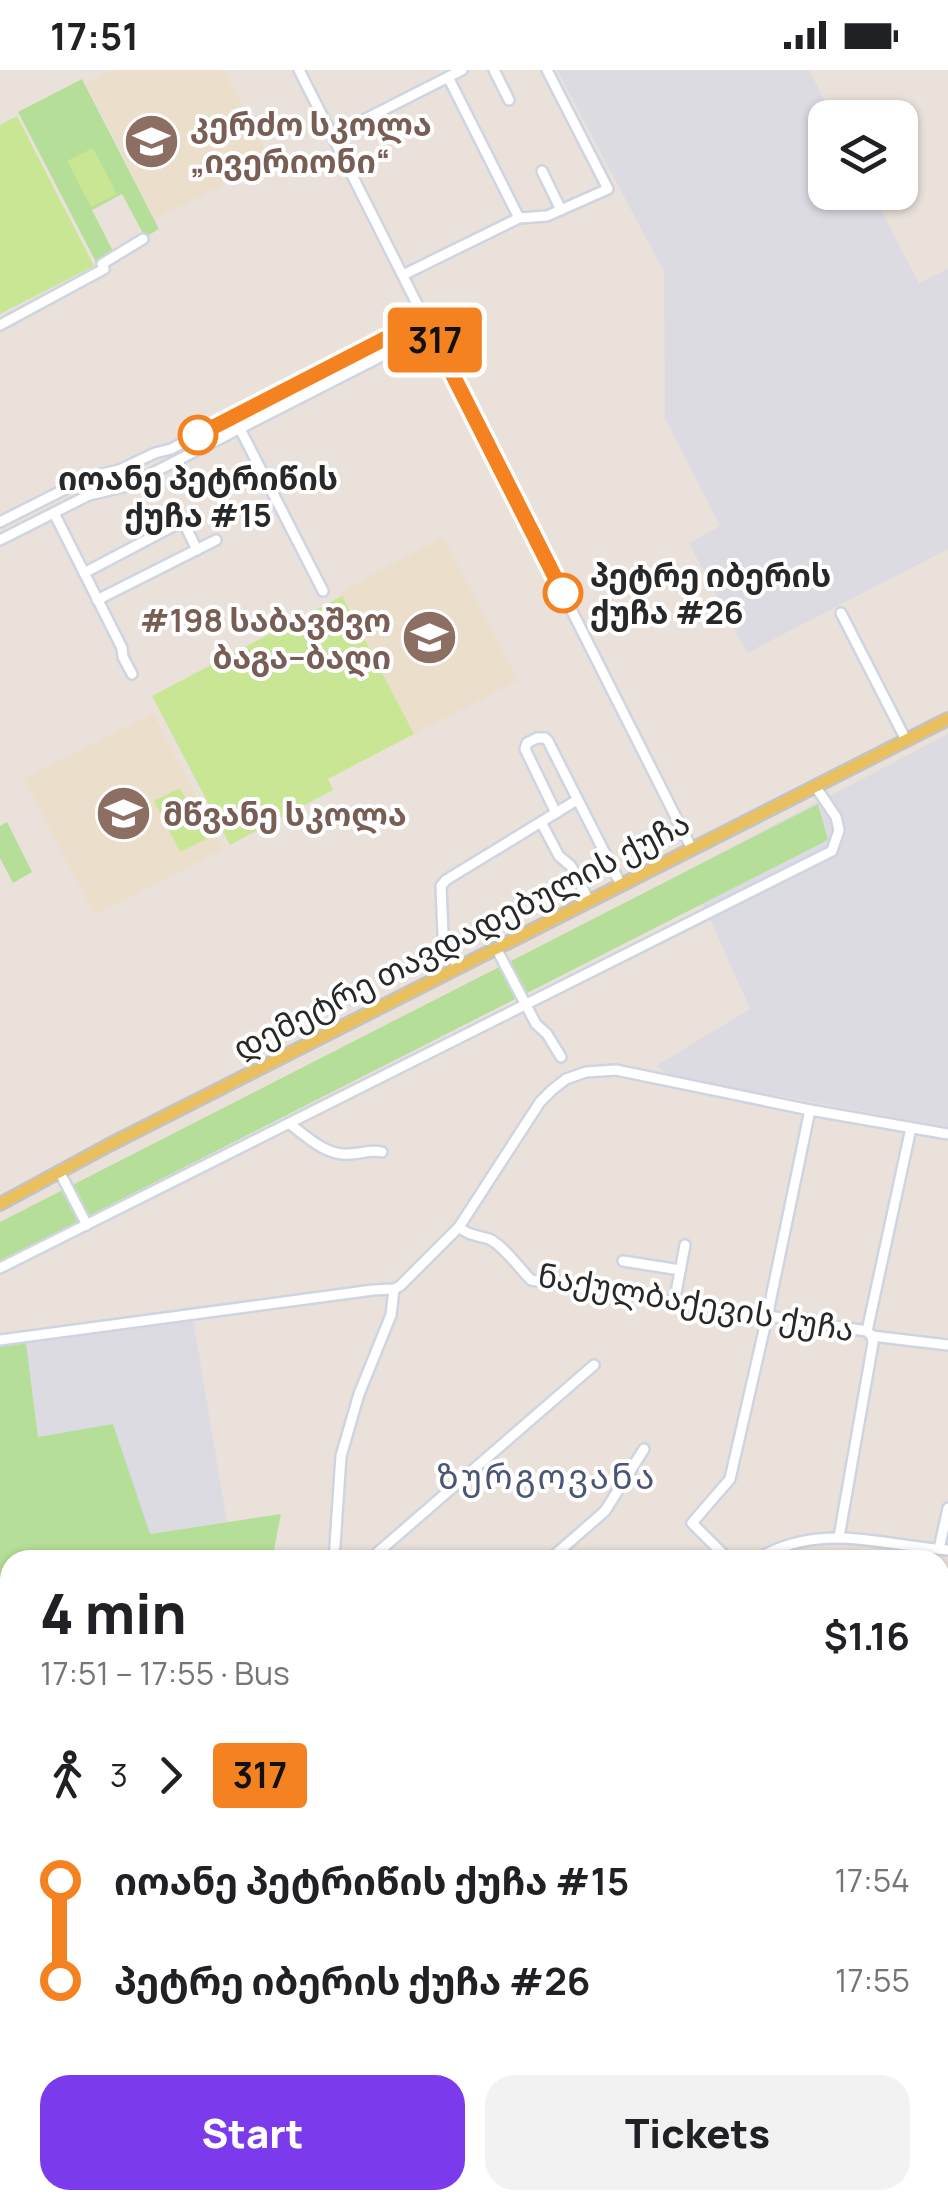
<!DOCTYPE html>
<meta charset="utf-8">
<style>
:root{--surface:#fff;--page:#f2f2f2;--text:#202124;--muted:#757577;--accent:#7c3aed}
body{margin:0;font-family:Manrope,"Noto Sans Georgian",sans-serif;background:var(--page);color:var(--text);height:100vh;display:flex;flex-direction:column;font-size:38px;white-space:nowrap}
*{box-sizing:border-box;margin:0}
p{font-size:32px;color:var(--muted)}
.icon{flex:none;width:55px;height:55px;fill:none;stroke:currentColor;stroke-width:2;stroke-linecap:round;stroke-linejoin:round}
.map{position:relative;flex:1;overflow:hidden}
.side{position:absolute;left:0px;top:1480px;width:950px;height:660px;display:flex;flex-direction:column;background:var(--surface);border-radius:30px 30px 0 0;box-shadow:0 2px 8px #0004}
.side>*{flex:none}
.badge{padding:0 20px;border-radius:8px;font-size:35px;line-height:65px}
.buttons{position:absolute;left:808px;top:30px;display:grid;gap:20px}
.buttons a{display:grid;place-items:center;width:110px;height:110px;border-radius:20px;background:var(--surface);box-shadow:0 2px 8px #0004;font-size:50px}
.map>.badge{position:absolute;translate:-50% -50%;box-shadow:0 0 0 5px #fff}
.legs{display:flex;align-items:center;gap:15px;height:110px;padding:0 40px;font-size:32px}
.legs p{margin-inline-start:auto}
.overview{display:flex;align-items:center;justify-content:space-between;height:170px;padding:0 40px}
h1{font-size:55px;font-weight:800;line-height:75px}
.primary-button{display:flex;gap:20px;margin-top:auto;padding:20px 40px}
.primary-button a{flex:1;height:115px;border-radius:30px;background:var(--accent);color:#fff;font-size:40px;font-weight:800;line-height:115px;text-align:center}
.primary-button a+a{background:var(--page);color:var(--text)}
ul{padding:0 40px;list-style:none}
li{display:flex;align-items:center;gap:35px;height:100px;font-size:38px}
li i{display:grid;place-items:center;width:15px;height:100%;margin:0 12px;background:currentColor}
li i::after{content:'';width:25px;height:25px;margin:-12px;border:8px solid;border-radius:50%;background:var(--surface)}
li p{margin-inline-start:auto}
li:first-child i{background:linear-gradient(#0000 50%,currentColor 0)}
li:last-child i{background:linear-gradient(currentColor 50%,#0000 0)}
.status{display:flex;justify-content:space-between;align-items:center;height:70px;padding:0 50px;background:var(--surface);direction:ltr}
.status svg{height:28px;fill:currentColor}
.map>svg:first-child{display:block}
</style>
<div class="status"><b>17:51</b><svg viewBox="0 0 49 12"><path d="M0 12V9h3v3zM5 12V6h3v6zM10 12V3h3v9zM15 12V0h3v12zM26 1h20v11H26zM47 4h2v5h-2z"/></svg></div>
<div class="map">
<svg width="948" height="2140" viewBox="0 0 948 2140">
<rect width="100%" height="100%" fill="#eae2da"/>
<g fill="#dcdbe2">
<path d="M557,0H809L833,47L825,48V122L872,123L919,213L948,199V479L747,583L689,473L720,456L665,348L664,202Z"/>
<path d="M948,664V1057L670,1006L656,996L750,939L688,800Z"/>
<path d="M193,1248L227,1452L149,1464L113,1355L38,1367L26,1273Z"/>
</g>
<g fill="#ebdeca">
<path d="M113,0H224L270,90L155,149L86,14Z"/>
<path d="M443,467L518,610L414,664L340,522Z"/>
<path d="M153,643L223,779L95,845L24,709Z"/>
<path d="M0,2098L10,2101V2130H98L124,2140H0Z"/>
<path d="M246,2130H541L540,2140H245Z"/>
</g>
<g fill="#b5df98">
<path d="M82,9L159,159L145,167L122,124L92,140L114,183L96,192L18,42Z"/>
<path d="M818,734L828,770L0,1191V1152Z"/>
<path d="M7,752L32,802L13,813L0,788V756Z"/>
<path d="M26,1273L38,1367L113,1354L150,1464L281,1444L272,1490H10V1742L0,1743V1277Z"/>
<path d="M98,2130H321L315,2140H124Z"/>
</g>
<g fill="#c9e694">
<path d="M17,46L94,196L0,244V55Z"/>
<path d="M93,78L117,124L91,137L67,91Z"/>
<path d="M342,526L414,664L328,709L333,720L230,775L152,626Z"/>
<path d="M180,718L206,769L180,782L154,731Z"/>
</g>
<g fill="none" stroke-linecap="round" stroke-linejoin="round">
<defs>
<g id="minor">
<path d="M299,0L692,779"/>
<path d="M494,0L509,30"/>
<path d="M448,7L519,148"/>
<path d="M332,66L462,0"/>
<path d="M542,101L561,140"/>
<path d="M403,205L519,148L547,146L608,119L547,0"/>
<path d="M0,255L104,199L102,194L143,169"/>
<path d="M240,359L323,521"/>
<path d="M54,443L122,578L123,587L132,604"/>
<path d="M0,452L89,407L119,400L155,383L171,379L394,265L422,244"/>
<path d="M0,470L89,425L127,416L431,261"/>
<path d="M84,503L179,453H184L197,480"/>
<path d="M97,530L216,470"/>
<path d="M841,543L906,670"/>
<path d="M556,743L525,679L527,673L537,668H545L548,671L621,815"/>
<path d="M541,752L559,786L571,796L589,831"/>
<path d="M496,878L536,954L547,964L561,987"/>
<path d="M458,898L443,865L441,816L446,810L577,730"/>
<path d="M290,1054C307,1067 326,1086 349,1084C361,1084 370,1079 382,1082"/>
<path d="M59,1101L87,1155"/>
<path d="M459,1157C469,1166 477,1165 489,1169C502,1174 521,1200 531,1210L867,1261L872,1266L948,1275"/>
<path d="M623,1191L680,1200"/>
<path d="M0,1198L832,781L839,760L836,747L815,716"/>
<path d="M674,1233L685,1175"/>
<path d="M867,1261L911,1058"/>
<path d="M0,1270L373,1220L394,1219L400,1216L459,1157L540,1032L552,1020L566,1009L586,1002L616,1000L810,1040L948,1064"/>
<path d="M839,1467L873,1273L872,1266"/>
<path d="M939,1479L948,1438"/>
<path d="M334,1490L341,1386L359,1324L391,1245L394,1219"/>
<path d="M369,1490L594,1295"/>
<path d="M549,1490L605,1441L644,1379"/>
<path d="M729,1490L692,1453L730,1409L767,1247L810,1040"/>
<path d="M755,1490C820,1451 878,1475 948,1480"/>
</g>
<path id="major" d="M0,1134L109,1075L948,649"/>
</defs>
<use href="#minor" stroke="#cfd4e1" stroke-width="14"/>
<use href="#major" stroke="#c3c3c3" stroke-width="16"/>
<use href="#minor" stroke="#fff" stroke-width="9"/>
<use href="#major" stroke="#eac05f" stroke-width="11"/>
</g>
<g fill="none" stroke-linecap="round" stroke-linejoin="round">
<defs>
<path id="line-1" d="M198,365L394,264L422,244L563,523"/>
</defs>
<use href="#line-1" stroke="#fff" stroke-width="22"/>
<use href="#line-1" stroke="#f58220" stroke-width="15"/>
</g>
<defs>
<symbol id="school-disc" viewBox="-11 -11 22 22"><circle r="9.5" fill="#8d6e63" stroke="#fff"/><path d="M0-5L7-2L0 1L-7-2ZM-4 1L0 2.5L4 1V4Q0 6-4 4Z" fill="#fff"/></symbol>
</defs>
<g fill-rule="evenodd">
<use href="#school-disc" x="120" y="40" width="63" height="63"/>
<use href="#school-disc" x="398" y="536" width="63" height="63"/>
<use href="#school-disc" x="92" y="712" width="63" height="63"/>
</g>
<g fill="#fff" stroke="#f58220" stroke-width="5">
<circle cx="198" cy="365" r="18"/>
<circle cx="563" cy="523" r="18"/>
</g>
<g text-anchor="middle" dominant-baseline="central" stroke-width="8" stroke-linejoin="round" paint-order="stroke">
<g font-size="32" font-weight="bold" fill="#785e54" stroke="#fff" text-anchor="start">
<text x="190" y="54">კერძო სკოლა<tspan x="190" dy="37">„ივერიონი“</tspan></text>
<text x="391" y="550" text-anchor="end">#198 საბავშვო<tspan x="391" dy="37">ბაგა–ბაღი</tspan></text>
<text x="163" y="744">მწვანე სკოლა</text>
</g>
<g font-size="32" font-weight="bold" fill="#282828" stroke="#fff">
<text x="198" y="408">იოანე პეტრიწის<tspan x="198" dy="37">ქუჩა #15</tspan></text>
<text x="590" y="505" text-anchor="start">პეტრე იბერის<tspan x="590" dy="37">ქუჩა #26</tspan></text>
</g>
<g font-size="32" fill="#282828" stroke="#fff">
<text transform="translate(461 865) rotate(-27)">დემეტრე თავდადებულის ქუჩა</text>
<text transform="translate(696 1232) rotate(10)">ნაქულბაქევის ქუჩა</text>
</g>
<g font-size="35" letter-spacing="2.5" fill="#4b5676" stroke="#fff">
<text x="547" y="1406">ზურგოვანა</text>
</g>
</g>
</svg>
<div class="buttons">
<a><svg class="icon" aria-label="layers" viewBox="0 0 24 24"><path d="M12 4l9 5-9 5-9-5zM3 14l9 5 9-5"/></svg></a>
</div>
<b class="badge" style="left:435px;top:270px;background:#f58220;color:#111">317</b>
<section class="side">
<div class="overview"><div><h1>4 min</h1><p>17:51 – 17:55 · Bus</p></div><b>$1.16</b></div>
<div class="legs"><svg class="icon" aria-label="walk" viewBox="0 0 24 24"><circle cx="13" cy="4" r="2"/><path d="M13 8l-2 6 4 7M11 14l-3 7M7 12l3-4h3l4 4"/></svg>3<svg class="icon" aria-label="forward" viewBox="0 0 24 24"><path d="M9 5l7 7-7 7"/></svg><b class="badge" style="background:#f58220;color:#111">317</b></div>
<ul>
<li><i style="color:#f58220"></i><b>იოანე პეტრიწის ქუჩა #15</b><p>17:54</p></li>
<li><i style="color:#f58220"></i><b>პეტრე იბერის ქუჩა #26</b><p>17:55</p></li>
</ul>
<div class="primary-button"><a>Start</a><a>Tickets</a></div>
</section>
</div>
